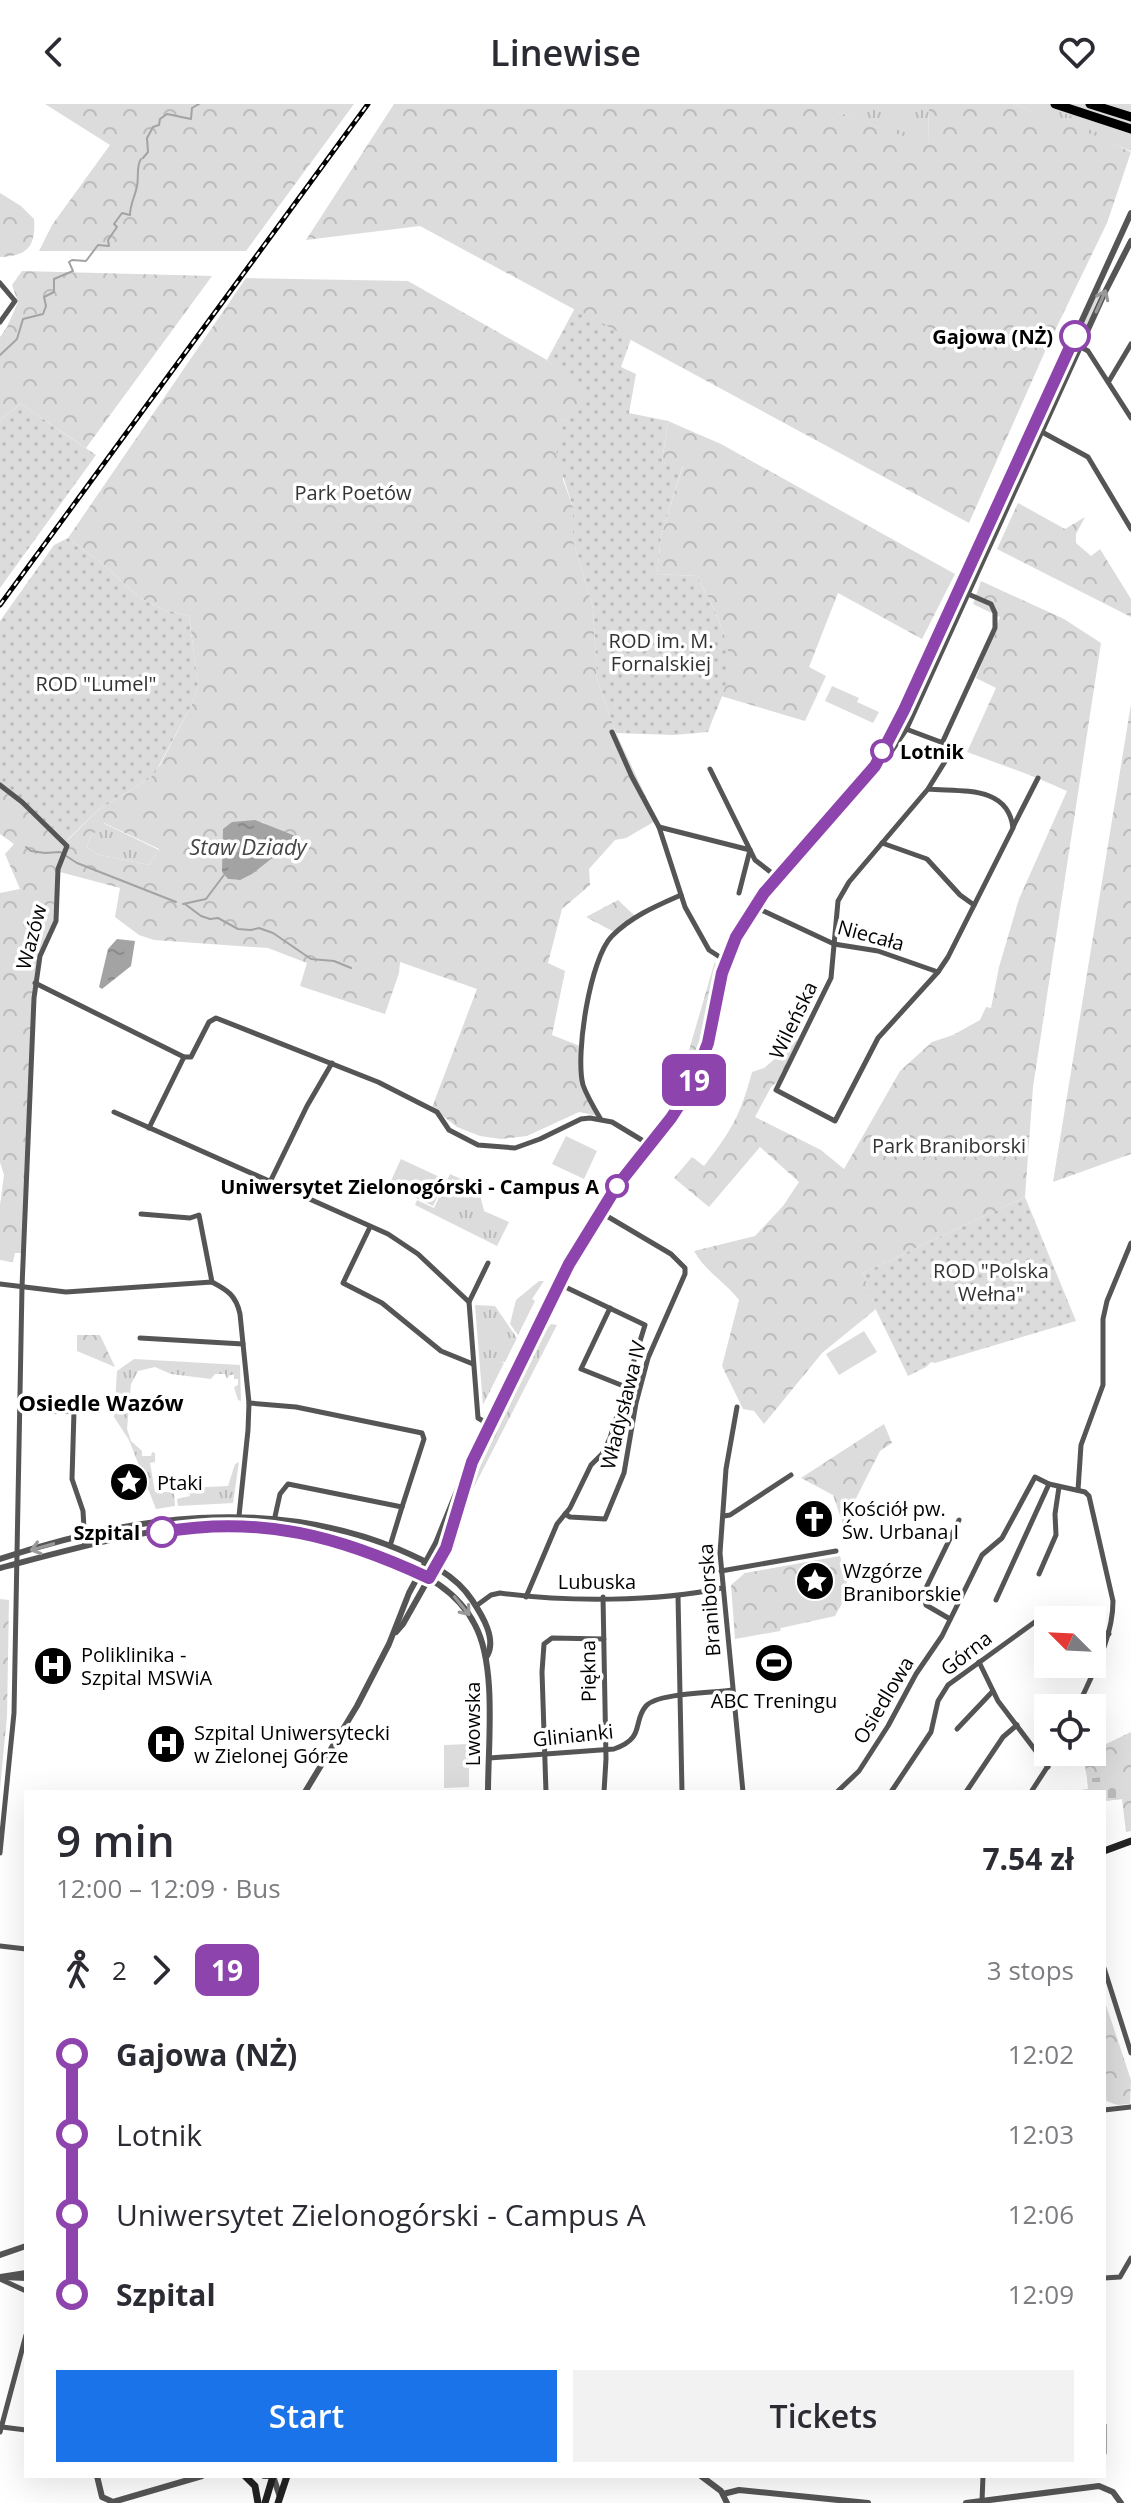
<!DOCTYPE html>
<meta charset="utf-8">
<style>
:root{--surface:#fff;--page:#f2f2f3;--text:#2b2b33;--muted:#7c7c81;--accent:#1a73e8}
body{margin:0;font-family:"Open Sans",sans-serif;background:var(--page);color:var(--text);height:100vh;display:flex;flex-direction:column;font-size:30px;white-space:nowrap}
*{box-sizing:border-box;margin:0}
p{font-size:26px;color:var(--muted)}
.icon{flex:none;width:44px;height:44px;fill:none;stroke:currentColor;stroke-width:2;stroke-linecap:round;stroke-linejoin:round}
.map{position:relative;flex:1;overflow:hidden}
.sheet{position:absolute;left:24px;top:1686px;width:1082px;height:688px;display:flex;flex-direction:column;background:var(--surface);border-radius:0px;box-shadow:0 8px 32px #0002}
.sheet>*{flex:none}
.badge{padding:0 16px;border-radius:12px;font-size:28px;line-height:52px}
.needle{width:52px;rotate:294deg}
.tools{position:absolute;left:1034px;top:1502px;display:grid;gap:16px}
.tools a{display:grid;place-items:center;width:72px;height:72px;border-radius:0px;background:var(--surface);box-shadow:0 8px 32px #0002;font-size:40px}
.map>.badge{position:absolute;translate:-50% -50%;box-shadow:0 0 0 4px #fff}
.legs{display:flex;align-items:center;gap:12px;height:88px;padding:0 32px;font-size:26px}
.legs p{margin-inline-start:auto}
.summary{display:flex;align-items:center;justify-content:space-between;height:136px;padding:0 32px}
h1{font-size:44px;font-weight:600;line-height:60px}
.action{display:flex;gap:16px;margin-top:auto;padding:16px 32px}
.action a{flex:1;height:92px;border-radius:0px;background:var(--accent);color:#fff;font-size:32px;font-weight:600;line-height:92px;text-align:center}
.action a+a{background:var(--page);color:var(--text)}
ul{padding:0 32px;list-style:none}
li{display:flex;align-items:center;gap:28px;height:80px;font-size:30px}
li i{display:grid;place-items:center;width:12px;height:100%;margin:0 10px;background:currentColor}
li i::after{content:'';width:20px;height:20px;margin:-10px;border:6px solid;border-radius:50%;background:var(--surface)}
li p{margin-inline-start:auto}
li:first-child i{background:linear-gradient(#0000 50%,currentColor 0)}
li:last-child i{background:linear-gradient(currentColor 50%,#0000 0)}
header{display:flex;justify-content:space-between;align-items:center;height:104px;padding:0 32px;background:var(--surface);font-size:36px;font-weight:600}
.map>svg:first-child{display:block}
</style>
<header><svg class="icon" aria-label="back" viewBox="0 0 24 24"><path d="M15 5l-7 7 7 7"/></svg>Linewise<svg class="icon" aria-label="heart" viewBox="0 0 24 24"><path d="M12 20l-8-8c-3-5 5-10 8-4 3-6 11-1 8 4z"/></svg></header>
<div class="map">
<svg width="1131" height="2399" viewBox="0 0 1131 2399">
<defs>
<pattern id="grass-tufts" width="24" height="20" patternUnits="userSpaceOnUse" patternTransform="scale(2)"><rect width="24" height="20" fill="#dcdcdc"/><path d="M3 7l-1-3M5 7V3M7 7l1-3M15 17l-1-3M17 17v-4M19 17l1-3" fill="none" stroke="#bbb"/></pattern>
<pattern id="forest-crowns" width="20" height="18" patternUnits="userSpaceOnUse" patternTransform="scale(2)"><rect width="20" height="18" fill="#dcdcdc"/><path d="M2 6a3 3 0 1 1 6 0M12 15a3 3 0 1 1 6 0" fill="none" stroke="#bbb"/></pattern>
<pattern id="cemetery-stones" width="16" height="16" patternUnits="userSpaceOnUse" patternTransform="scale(2)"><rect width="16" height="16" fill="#dcdcdc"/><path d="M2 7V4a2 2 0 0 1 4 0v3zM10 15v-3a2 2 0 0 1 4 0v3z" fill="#bbb"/></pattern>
<pattern id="garden-dots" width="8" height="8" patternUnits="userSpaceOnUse" patternTransform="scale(2)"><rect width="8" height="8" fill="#dcdcdc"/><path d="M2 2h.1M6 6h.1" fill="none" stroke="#bbb" stroke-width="1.8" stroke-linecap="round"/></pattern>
<pattern id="water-ripples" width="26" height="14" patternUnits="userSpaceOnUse" patternTransform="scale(2)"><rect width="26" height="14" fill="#a3a3a3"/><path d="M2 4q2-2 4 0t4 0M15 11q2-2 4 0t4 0" fill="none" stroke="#8b8b8b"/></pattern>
</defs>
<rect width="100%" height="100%" fill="#fff"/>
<g fill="url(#grass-tufts)">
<path d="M838,0H929L928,42L838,8Z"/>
<path d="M1013,0H1131V47Z"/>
<path d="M1101,182V189L918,589L916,587Z"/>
<path d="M1062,245L1056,265L910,585L908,582L1054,262L1059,246Z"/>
<path d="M103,719L159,746L149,761L96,750L87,743L89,735Z"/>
<path d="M450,1070L483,1085L481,1095L484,1107L509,1118L497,1142L415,1101L417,1096L434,1104Z"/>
<path d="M539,1177H544L532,1195L535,1197L518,1231L510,1220L516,1196Z"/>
<path d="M475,1201L495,1202L517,1234L505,1258H501L504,1259L483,1301Z"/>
<path d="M551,1220L557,1221L473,1385L472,1380L541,1232Z"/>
<path d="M134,1255L240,1261L241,1297L238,1296L234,1283L238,1281V1275H234V1271H230L227,1275L225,1270H215L211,1275L171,1270L155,1263L138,1267L131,1280L127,1325L131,1337L142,1347V1352H151L152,1348L155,1349V1358L150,1359L155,1388H174L175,1402L156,1405L129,1336L114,1313L117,1267Z"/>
<path d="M239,1358L233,1399L178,1402L177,1395L190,1392L189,1389H177L183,1387L184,1384L228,1382L235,1360Z"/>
</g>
<g fill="url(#forest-crowns)" fill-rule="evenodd">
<path d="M45,0H354L246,147H39L52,121L110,41Z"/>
<path d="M394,0H838V8L928,41L929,0H1013L1104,35L1131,48L1107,119L1047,243L969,419L420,122L306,136Z"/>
<path d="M0,89L21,102L34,115C36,143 27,152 0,153Z"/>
<path d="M22,167L212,172L86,344L21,300L0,316V233L7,223L18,198L12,181Z"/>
<path d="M246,174L408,177L547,256L590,296L564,317L563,376L573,403V436L593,504L597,575L616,629L657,716L626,734L615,736L589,765L590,781L562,805L548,859L565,867L552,931L580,942L581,981L598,1012L579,1008L527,1032L501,1035L480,1032L457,1023L443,1012L431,1006L477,885L400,858L399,869L385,910L300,882L307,859L268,844L154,836L139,831L115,813L120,784L60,768L57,818L36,864L22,1149H15L13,1158L0,1156V1101L4,1071L0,1058V789L20,785L5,750L14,740L0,730V678L68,736L98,706L149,675L160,661L192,600L198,581L189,512L162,505L140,494L103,460L68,434ZM262,718L269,723L298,733L295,746L271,755L240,776L228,775L222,768L223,757ZM104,719L159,745V746L149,761L96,750L87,743L89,735Z"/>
<path d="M668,317L721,340L955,470L922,535L838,489L809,563L826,572L805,617L721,592C739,543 718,514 697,472L657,470L661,432L683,362L662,358Z"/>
<path d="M1018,399L1065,425L1085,413L1076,430V439L1091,452L1100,445L1131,495V513L997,445Z"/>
<path d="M981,477L1064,515L1101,539L1033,983L1025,1093L863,1169L876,1205L822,1249L764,1320L754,1307L743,1305L722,1262L739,1196C725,1178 705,1167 694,1147L755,1132L783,1102L799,1078L760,1043L709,1103L674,1074L692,1053L704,1062C732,1026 740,1012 752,968L764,964L798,935L782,974L771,983L755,1013L821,1046L844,1065L900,967L932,938L953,931L980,916L986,903L991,904L999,863L1019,795L1067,687L1035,673L967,648L996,584L976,574L1000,513L973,500Z"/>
<path d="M1131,600V1050L1053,1078Z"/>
<path d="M618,796L637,814L616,829L586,813Z"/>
<path d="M715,857L716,863L695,956L685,960Z"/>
<path d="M77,1231H100L115,1263L77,1247Z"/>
<path d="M884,1320L892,1339L880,1347L843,1420L833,1391L801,1374Z"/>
<path d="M840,1452L849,1487L835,1512L781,1524L780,1527L735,1535L731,1481L745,1469Z"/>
<path d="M0,1495L9,1496L7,1612L0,1685Z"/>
<path d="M1131,1628V1727L1126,1728L1122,1695L1104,1697V1688H1070L1089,1685L1083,1651Z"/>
<path d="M1104,1895L1131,1976L1130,2000L1117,2001L1104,1996Z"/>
</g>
<path fill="url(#cemetery-stones)" d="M1118,1671L1122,1695L1104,1697V1688H1068L1088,1685L1087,1675Z"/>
<g fill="url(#garden-dots)">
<path d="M575,204L631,235L621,263L636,270L629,309L668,317L662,358L683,361L661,432L657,470L697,472C712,503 735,537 727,574C724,592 714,610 708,628L674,631L616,629L597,575L593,504L573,436V403L556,351L564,317L589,296L547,256Z"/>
<path d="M21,300L96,351L0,484V316Z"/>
<path d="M68,434L103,460L140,494L162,505L189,512L198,581L192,600L155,669L149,675L98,706L67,736L0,678V517L54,441Z"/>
<path d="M1025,1093L1076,1217L935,1259L931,1258L926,1263L908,1272L876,1206L863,1169Z"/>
</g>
<g fill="#dcdcdc">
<path d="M832,582L859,594L857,598L879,608L873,619L825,597Z"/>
<path d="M566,1032L597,1047L584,1075L552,1060Z"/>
<path d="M401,1055L446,1076L433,1102L389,1081Z"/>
<path d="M864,1227L877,1248L839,1271L826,1250Z"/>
<path d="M469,1640V1683L444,1684V1641Z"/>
</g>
<g fill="url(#water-ripples)">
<path d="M255,716L298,733L300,739L295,746L271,755L252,770L240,776L228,775L222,768L223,725L232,718Z"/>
<path d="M117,835L135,837L131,862L102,885L99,883L108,845Z"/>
</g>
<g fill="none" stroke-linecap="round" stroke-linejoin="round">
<g stroke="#a3a3a3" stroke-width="2">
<path d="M143,54L148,48L147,34L153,23L159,21L160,15L167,10L191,15L192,4L199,0"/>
<path d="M0,251L17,235L23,215L43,210L46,202L44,193L54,188V175L73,167L69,158L72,156L86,157L98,141L109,142L108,136L117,123L114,120L122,109L130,111C130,100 135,93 137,82C139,72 136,62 141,55"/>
<path d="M26,743L31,747L45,749L60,748L77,759L176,798"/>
<path d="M183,800L206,795L224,771"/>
<path d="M185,800L201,812L210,815L218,814L238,825L251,826L259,824L273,829L311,855L334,857L351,864"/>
</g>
<defs>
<g id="motorway">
<path d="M1055,0L1131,25"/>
<path d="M1090,0L1131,13"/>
</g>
</defs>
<use href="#motorway" stroke="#dbdbdb" stroke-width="12"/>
<g stroke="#555" stroke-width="5">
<path d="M0,179L15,197L0,218"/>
<path d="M1081,243L1088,247L1131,314"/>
<path d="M1109,277L1131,240"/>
<path d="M1042,328L1088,353L1131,425"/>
<path d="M612,628L632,673L659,723"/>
<path d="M891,632L906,625L954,643L928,685L849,778L838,797L831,874L776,986L835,1017L878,934L938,868L948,853L1013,724C1008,681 962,688 928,685"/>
<path d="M943,637L995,524V509L991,500L968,490"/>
<path d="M710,665L755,756L777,773"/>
<path d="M0,681L22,698L67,742L58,765L56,817L40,852L34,894L22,1183L14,1609L0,1749"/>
<path d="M1013,723L1038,674"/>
<path d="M882,739L927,755L960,791L974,801"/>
<path d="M755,803L834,840L878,847L938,868"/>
<path d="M726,857L709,846L685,803L659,723L750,746L739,789"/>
<path d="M35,879L184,953H191L209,918L216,914L378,978L437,1008L449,1026L478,1041L515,1044L540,1035L581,1015L590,1014L612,1018L650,1041"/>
<path d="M114,1008L388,1130L418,1150L469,1198"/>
<path d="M600,1014C594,1004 587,992 583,981C575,951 590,854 612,832C632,812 656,802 681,791"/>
<path d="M149,1024L184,953"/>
<path d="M270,1078L307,1002L332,959"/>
<path d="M141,1110L190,1114L199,1111L212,1178"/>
<path d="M370,1123L343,1179L382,1199L441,1247L473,1260"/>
<path d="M488,1159L469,1198L478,1314L490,1321"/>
<path d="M0,1180L66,1188L212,1178C227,1186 236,1191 240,1210L249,1299L248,1326L239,1412"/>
<path d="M610,1204L581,1265L626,1283"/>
<path d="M140,1234L243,1240"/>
<path d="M249,1299L296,1303L422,1329L424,1335L402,1403L288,1380L280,1390L274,1417"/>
<path d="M737,1303L726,1365L720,1449L743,1688"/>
<path d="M37,1307H74L72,1375L83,1407L85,1442"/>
<path d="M1078,1386L1081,1341L1103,1281V1215L1107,1197L1131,1139"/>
<path d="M565,1410L570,1413L605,1415L624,1369L636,1299L648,1254L685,1170V1164L671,1150L600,1108"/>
<path d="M724,1412L730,1411L791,1371"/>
<path d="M390,1442L402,1403"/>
<path d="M721,1467L836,1447"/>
<path d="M1039,1470L1056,1431L1055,1410L1059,1383"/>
<path d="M678,1492L682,1688"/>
<path d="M526,1493L557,1420L570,1404L591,1361L602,1350L610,1334L645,1221L559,1180"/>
<path d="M603,1493L606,1655L604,1688"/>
<path d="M996,1496L1049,1380"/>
<path d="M476,1502L491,1491L500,1489C566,1498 657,1498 722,1484"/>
<path d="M950,1515L926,1501L924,1488L959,1416"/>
<path d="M1092,1524L1109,1530"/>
<path d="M979,1558L998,1597L1048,1663"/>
<path d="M957,1625L993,1587"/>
<path d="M489,1654L614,1645C646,1634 632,1618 646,1602C657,1589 714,1589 732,1586"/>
<path d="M546,1688L542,1568L544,1540L552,1534L604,1535"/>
<path d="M837,1688L859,1667L888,1622L916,1570L942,1532L982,1451L1002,1434L1035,1373L1049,1380L1085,1388L1089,1392L1113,1497C1113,1535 1092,1570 1077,1604"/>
<path d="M891,1688L931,1628L938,1597L948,1581L1039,1515L1049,1512L1069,1516"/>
<path d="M966,1688L1003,1633L1017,1621"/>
<path d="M1031,1688L1057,1648"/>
<path d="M0,1842L26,1845"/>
<path d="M1104,1864L1131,1949"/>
<path d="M1104,2006L1131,2003"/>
<path d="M1104,2174L1120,2173L1131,2154"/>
<path d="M0,2175L26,2187"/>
<path d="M1104,2321V2349"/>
<path d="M2,2323L26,2326"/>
<path d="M0,2328L26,2231"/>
<path d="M982,2397L983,2372"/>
</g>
<g stroke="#555" stroke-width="6">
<path d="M876,659L904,606L1131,109"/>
<path d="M0,1455C129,1412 269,1392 398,1445C426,1457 455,1470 472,1496C482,1511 497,1535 487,1552"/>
<path d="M0,1464C68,1446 156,1421 226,1420C280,1420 341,1434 391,1456C425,1470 458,1487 475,1521C497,1562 488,1641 488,1688"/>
<path d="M396,1528L403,1520L446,1444L470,1366"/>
<path d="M305,1688L357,1602L389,1540L409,1489L436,1439L459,1382L569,1160L617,1082L671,1014L691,983L708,939L722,869L736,833L764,789L875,662L889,650L906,625L1105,188L1131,137"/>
<path d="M0,2151L26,2142"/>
<path d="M0,2173L26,2169"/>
<path d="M3,2173L26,2174"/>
<path d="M97,2372L102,2393L113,2398L202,2372"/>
<path d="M264,2372H269"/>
<path d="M273,2372L280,2393"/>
<path d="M701,2372L721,2387L727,2399"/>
<path d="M723,2390L739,2386L868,2399"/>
<path d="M966,2399L1099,2382L1113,2388L1121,2399"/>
</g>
<g stroke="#222" stroke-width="7">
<path d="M1104,1747L1131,1737"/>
<path d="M245,2372L255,2382L258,2399"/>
<path d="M265,2399L273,2372"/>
<path d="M278,2399L287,2372"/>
</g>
<use href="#motorway" stroke="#000" stroke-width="9"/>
<defs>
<path id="rail" d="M0,501L368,0"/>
</defs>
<use href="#rail" stroke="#000" stroke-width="5"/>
<use href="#rail" stroke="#fff" stroke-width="2" stroke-dasharray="6" stroke-linecap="butt"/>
</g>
<defs><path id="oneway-shaft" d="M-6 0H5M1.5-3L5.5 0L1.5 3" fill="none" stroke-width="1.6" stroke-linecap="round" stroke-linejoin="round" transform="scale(2)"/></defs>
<g stroke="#999">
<use href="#oneway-shaft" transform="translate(1101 197) rotate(-66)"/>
<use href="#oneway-shaft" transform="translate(42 1443) rotate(164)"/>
<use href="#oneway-shaft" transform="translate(462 1502) rotate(51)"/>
</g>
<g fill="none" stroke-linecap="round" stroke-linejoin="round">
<defs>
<path id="line-1" d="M162,1428C261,1411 339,1432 429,1474L446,1444L472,1358L569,1160L617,1082L671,1014L691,983L708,939L722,869L736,833L764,789L875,662L904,606L1075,232"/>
</defs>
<use href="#line-1" stroke="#fff" stroke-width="18"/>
<use href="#line-1" stroke="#8e44ad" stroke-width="12"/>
</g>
<defs>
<symbol id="sight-disc" viewBox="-11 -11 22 22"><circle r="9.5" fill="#000" stroke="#fff"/><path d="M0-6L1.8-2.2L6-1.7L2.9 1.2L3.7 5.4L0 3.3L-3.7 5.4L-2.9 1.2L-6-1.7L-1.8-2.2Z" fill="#fff"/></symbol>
<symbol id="church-disc" viewBox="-11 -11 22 22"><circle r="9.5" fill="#000" stroke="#fff"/><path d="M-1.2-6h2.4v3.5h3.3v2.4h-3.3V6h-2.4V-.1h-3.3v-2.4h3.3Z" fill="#fff"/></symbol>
<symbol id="stadium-disc" viewBox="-11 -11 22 22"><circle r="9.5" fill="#000" stroke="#fff"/><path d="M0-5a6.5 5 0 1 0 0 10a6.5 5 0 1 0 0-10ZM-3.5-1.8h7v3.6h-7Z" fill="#fff"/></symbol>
<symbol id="hospital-disc" viewBox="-11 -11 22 22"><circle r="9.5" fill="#000" stroke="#fff"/><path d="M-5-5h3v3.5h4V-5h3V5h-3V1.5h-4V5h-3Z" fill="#fff"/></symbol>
</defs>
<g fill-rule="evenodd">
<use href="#sight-disc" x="107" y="1356" width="44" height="44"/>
<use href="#church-disc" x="792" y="1393" width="44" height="44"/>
<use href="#sight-disc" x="793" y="1455" width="44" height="44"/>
<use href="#stadium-disc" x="752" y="1537" width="44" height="44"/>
<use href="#hospital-disc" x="31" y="1540" width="44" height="44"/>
<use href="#hospital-disc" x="144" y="1618" width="44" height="44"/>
</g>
<g fill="#fff" stroke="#8e44ad" stroke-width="4">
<circle cx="1075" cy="232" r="14"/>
<circle cx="882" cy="647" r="10"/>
<circle cx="617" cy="1082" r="10"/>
<circle cx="162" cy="1428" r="14"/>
</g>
<g text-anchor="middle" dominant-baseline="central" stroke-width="7" stroke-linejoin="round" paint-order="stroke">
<g font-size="20" font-weight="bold" fill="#000" stroke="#fff" text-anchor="end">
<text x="1053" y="232">Gajowa (NŻ)</text>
<text x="900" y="647" text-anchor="start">Lotnik</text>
<text x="599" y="1082">Uniwersytet Zielonogórski - Campus A</text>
<text x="140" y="1428">Szpital</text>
</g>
<g font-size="20" fill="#333" stroke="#fff">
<text x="353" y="388">Park Poetów</text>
<text x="661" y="536">ROD im. M.<tspan x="661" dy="23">Fornalskiej</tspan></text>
<text x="96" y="579">ROD "Lumel"</text>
<text x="949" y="1041">Park Braniborski</text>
<text x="991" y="1166">ROD "Polska<tspan x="991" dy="23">Wełna"</tspan></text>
</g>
<g font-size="20" fill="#000" stroke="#fff">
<text transform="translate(871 831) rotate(15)">Niecała</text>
<text transform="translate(31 833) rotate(-75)">Wazów</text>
<text transform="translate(793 916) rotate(-64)">Wileńska</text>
<text transform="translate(623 1301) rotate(-76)">Władysława IV</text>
<text x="597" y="1477">Lubuska</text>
<text transform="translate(709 1496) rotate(-94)">Braniborska</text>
<text transform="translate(966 1549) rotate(-38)">Górna</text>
<text transform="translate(588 1567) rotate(-91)">Piękna</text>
<text transform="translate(883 1596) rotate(-59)">Osiedlowa</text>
<text transform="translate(472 1620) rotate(-90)">Lwowska</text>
<text transform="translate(573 1631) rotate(-6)">Glinianki</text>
</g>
<g font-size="20" fill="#000" stroke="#fff" text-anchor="start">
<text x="157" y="1378">Ptaki</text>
<text x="842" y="1404">Kościół pw.<tspan x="842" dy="23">Św. Urbana I</tspan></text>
<text x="843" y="1466">Wzgórze<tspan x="843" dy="23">Braniborskie</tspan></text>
<text x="81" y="1550">Poliklinika -<tspan x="81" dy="23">Szpital MSWiA</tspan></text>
<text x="774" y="1596" text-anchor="middle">ABC Treningu</text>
<text x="194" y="1628">Szpital Uniwersytecki<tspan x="194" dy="23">w Zielonej Górze</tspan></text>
</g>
<g font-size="22" font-style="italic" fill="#444" stroke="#fff">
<text x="248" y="742">Staw Dziady</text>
</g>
<g font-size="22" font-weight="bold" fill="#000" stroke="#fff">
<text x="101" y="1298">Osiedle Wazów</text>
</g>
</g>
</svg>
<div class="tools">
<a><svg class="needle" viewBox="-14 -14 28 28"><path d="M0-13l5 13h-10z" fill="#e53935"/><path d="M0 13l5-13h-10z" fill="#7c7c81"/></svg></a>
<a><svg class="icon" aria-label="locate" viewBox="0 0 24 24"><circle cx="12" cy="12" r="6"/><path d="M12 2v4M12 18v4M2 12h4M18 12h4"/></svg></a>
</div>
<b class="badge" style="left:694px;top:976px;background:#8e44ad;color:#fff">19</b>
<section class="sheet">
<div class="summary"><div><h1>9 min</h1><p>12:00 – 12:09 · Bus</p></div><b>7.54 zł</b></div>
<div class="legs"><svg class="icon" aria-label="walk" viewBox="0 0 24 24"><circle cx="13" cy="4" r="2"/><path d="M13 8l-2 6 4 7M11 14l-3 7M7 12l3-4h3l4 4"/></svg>2<svg class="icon" aria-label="forward" viewBox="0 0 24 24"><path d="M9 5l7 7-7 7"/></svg><b class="badge" style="background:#8e44ad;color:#fff">19</b><p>3 stops</p></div>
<ul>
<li><i style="color:#8e44ad"></i><b>Gajowa (NŻ)</b><p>12:02</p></li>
<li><i style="color:#8e44ad"></i><span>Lotnik</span><p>12:03</p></li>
<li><i style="color:#8e44ad"></i><span>Uniwersytet Zielonogórski - Campus A</span><p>12:06</p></li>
<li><i style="color:#8e44ad"></i><b>Szpital</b><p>12:09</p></li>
</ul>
<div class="action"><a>Start</a><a>Tickets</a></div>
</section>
</div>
